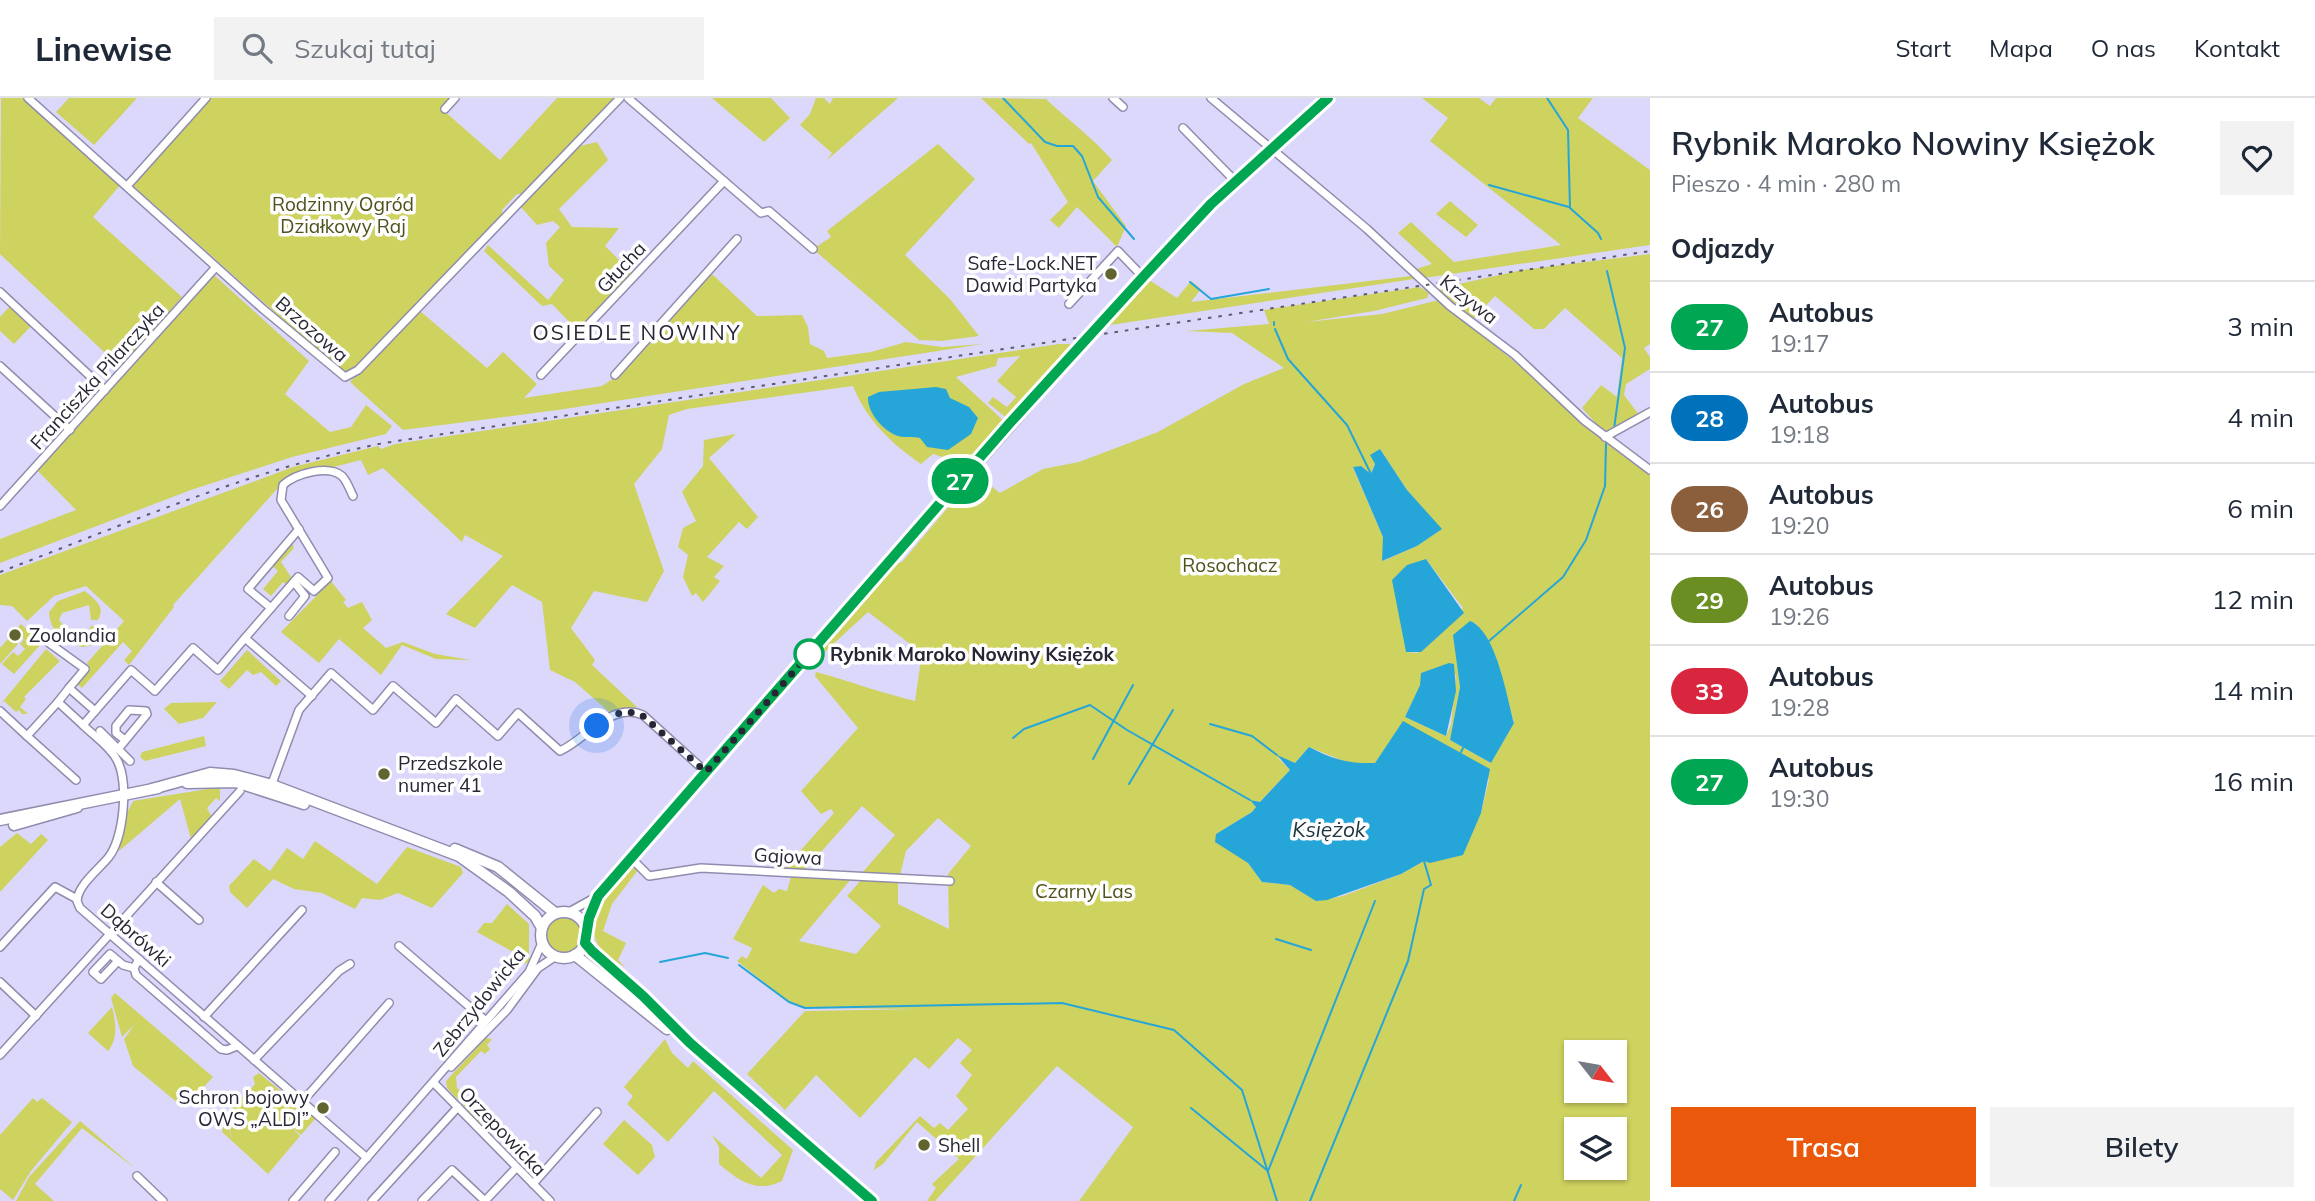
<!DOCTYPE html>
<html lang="pl">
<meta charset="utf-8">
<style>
:root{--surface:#fff;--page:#f2f2f3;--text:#1f2937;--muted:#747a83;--line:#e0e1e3;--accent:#ea580c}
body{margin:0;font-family:Mulish,sans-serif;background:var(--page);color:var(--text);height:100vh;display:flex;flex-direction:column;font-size:26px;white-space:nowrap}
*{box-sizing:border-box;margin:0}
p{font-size:23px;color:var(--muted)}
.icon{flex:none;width:38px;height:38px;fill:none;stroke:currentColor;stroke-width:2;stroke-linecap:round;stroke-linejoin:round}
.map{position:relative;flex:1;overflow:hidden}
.drawer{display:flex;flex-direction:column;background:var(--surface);width:665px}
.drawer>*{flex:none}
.badge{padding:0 14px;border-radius:23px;font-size:24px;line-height:46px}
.needle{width:46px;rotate:121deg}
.controls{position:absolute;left:1564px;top:942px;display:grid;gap:14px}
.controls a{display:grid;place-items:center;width:63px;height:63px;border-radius:0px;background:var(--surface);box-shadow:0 2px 5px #0004;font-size:35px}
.you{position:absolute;width:35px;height:35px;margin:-18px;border:5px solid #fff;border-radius:50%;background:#1a73e8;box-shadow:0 0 0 10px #1a73e833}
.map>.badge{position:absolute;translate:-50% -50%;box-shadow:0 0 0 4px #fff}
h2{padding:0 21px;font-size:26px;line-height:63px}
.round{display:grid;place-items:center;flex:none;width:74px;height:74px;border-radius:0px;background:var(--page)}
.overview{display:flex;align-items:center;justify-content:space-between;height:119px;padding:0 21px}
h1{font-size:33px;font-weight:600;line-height:52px}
.button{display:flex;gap:14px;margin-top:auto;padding:14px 21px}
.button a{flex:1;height:80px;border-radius:0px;background:var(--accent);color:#fff;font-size:28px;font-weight:600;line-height:80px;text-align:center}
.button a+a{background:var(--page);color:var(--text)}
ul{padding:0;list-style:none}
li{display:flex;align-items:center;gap:21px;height:91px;padding:0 21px;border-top:2px solid var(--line)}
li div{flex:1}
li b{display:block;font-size:26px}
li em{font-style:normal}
li .badge{min-width:77px;font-weight:700;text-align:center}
header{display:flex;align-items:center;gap:42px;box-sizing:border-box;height:98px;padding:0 35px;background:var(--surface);border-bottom:2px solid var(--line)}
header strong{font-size:33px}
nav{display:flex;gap:38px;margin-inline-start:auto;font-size:24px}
.search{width:490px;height:63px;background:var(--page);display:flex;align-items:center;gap:18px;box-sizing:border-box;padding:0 24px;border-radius:0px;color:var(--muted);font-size:26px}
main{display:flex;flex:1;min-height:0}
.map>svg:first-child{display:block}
</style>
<header>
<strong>Linewise</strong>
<div class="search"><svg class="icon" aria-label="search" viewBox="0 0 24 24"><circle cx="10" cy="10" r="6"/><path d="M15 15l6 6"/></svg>Szukaj tutaj</div>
<nav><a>Start</a><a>Mapa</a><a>O nas</a><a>Kontakt</a></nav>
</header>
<main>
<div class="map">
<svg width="1650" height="1103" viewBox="0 0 1650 1103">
<rect width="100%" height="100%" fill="#dcd8fc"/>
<g fill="#ced25f" fill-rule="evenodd">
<path d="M1,0H23L121,86L93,119L182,199L120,269L0,156Z"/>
<path d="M69,0H137L94,47L56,14Z"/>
<path d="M210,0H451L442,11L500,62L557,0H618L527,96H517L502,112V119L357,271L343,275L132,87Z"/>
<path d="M712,0H771L790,20L764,44Z"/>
<path d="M816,0H824L830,6L833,0H898L826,63L832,55L800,27L810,16Z"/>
<path d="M981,0L1046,1C1068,22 1092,39 1112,62L1093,83L1126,128L1117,149L1077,109L1059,130L1050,122L1068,104L1031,45L1029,46Z"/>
<path d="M1422,0H1479L1490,8L1496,0H1593L1578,20L1650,72V147L1424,180L1416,171L1432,166L1398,135L1411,124L1454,164L1561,147L1430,43L1448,20Z"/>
<path d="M597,44L608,62L559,111L572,129L619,130L605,148L633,176L579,234L552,206L542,208L484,153L488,147L548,202L564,182L549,168L546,145L560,129L553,123L537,127L521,109L580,48Z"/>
<path d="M938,46L975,81L905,157L950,201L979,238L941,243L919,242L813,151L831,139L827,133Z"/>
<path d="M1450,103L1478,127L1466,139L1436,116Z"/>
<path d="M1650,156V246L1644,250L1650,259V271L1626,286L1624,297L1640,318L1607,333L1601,331L1582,310L1601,287L1617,299L1622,260L1565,210L1544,231H1534L1495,198L1473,221L1436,191L1522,172Z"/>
<path d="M712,176L757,218L802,217L808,229L810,246L824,253L827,260L871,254L906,244L942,249L983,246L558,312L403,332L350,284L420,213L487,270L503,254L537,286L524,300L602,288L614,280Z"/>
<path d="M214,177L309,263L285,296L330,334L351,329L366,307L392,328L386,336L292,359L191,392L0,465V441L76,412L37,372Z"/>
<path d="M1411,178L1414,181L1104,228L1149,182L1177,200L1191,183L1201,191L1191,204Z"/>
<path d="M1420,189L1429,195L1427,200L1374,213L1306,224L1382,216L1439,202L1650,374V1103H1079L1133,1029L1057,968L935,1103H927L936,1090L932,1086L959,1061L917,1024L883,1066L874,1072L876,1064L920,1018L934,1030L940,1025L948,1032L968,1011L956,998L972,977L960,965L972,952L958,940L929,971L915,959L860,1020L816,977L785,1012L747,976L805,913L915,911L805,910L789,904L737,863L742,858L747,861L752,850L733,841L763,787L774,795L779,791L787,793L791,779L768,776L852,780L799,843L856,856L881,828L847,798L862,781L898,783V806L949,831L948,776L971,748L938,720L906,753L900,777L862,775L895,737L862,708L804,773L783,772L834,715L831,711L821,716L801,693L858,630L815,578L816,574C850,583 881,595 915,603L922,555L868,514L817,561L813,558L891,468L902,464L976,376L1000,395L1043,371L1079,364L1158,334L1244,286L1284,270L1232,235L1187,233L1269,226L1264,212ZM1380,351L1407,392L1441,431L1417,448L1383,463V439L1353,370L1361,368L1371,376ZM1426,461L1463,510L1417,555L1406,554ZM1475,525C1498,555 1504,589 1514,624L1491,665L1450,642L1460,589L1454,537ZM1456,577L1451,627L1446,638L1405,619L1420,587ZM1403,624L1489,681L1481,715L1424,763L1401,776L1343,798L1317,803L1290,787L1262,784L1248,765L1216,736L1252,714L1256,709L1251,703L1260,704L1290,672L1278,660L1295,665L1309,649L1351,666L1375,665ZM1577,954H1615V992H1577ZM1577,1031H1615V1069H1577Z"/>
<path d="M11,207L32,227L14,246L0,233V219Z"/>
<path d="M1059,246H1071L1008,321L988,305L993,299L1007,309L1016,299L997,283L1020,258L998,260L996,268L956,279L1005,324L961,375L945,360L933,356L921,366C891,345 867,323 853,288L687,311L669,317L662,351L634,386L664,473L647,504L594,493L571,530L595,562L592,567L637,609L609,614L575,584L550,572L542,504L512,487L475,530L446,516L503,458L465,437L462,444L383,370L368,377L361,362L286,381L173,507L174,509L129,567L124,562L132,553L123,544L82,590L77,586L90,571L87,565L124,523L86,488L54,498L27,523L12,508L0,507V477L293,369L378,348L381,351L395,346Z"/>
<path d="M736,336L709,360L758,419L747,431L739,424L707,459L724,468L714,479L720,483L703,504L696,495L692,498L683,479L688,457L678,449L683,430L696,423L682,394L703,368L704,342Z"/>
<path d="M292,445L294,450L281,464L293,482L288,488L283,484L271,498L263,491L278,473L271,467Z"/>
<path d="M331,483L346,502L343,504L348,510L362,504L372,522L363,530L386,550L403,544L435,556L471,562L436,561L402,547L381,577L339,541L319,565L281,534Z"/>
<path d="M85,493C95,502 106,508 98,522H91L89,507L62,515L59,522L70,535L78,538L88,534L91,528H96L99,535L93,547L83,549C63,545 50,533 49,514L58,503Z"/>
<path d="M21,526L42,545L14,576L2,566L13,554L18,558L25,551L20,546L24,541L18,536L13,542L18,546L0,566V550Z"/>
<path d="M46,551L60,563L24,599L26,601L20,609L28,616H22L19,612L16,614L4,603L0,607Z"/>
<path d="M247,552L281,583L276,588L261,574L253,577L247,572L229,591L220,583Z"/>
<path d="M217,604L203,620L179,626L164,611L171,605Z"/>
<path d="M204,638L206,648L145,663L140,659L142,654Z"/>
<path d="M220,689V703L216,700L207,710L212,719L191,741L180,701L119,753L125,719L133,703Z"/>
<path d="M17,735L31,746L41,736L48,742L0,794V749Z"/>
<path d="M315,743L377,786L407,749L461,769L463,775L432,810L398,795L380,802L362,800L355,811L322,795L294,791L273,781L247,810L230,794L229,788L254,761L270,773L287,750L303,761Z"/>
<path d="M630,768L638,772L612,806L603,833L626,845L618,862L626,870C617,864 602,855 597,845C584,819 614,785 630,768Z"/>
<path d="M507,806L529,826V864L524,866V860L477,834L484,825H492Z"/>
<circle cx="564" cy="837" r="17"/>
<path d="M115,895L213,979L184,1010L133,968L124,941L135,926L122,939L111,900Z"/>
<path d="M112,909C116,924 118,941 108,953L88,935Z"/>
<path d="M486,940L492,941L487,947L490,951L485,956L481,953L456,979L457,990L487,1019L482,1027L447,990L446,983Z"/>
<path d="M665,941L672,955L688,970L693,963L793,1052L782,1083C756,1096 738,1082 719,1066V1049L712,1037L761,1080L782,1057L714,993L668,1044L627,1006L633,998L624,989Z"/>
<path d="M259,975L315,1021L301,1037L290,1028L300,1038L268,1076L222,1034L227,1016L231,1040L229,1013L243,998L260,1008L246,996L255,986L253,979Z"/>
<path d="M33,1000L37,1004L42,1000L72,1024L31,1073L13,1102L0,1091V1037Z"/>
<path d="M624,1022L652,1047L655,1059L638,1077L603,1046Z"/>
<path d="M80,1023L136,1071L82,1030L35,1086L54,1103H16L29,1079Z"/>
</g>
<g fill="#26a6d8">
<path d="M936,289L946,291L950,300L969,309L978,320L971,336L948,352L927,349L920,340C913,338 904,340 898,338C883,333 867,314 868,299L879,294Z"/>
<path d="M1380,351L1407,392L1442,431L1417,448L1382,463L1383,439L1353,369L1361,368L1371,376L1375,366L1370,357Z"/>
<path d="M1426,461L1464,515L1421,554H1406L1392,482L1407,467Z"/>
<path d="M1470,523C1496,533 1507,599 1514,625L1491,665L1450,642L1460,589L1453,537Z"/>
<path d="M1449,565L1454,566L1456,593L1446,638L1405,619L1420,587L1421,575Z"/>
<path d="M1403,623L1490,671L1481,715L1463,757L1430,765L1424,763L1401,776L1327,802L1316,803L1290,787L1262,784L1248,765L1215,744L1216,736L1252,714L1256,709L1250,702L1260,704L1290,672L1277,657L1295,665L1309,649C1332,661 1349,666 1375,665Z"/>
</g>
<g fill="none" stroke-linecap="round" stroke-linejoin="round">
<g stroke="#26a6d8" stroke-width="2">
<path d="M1003,0L1045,44L1057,48H1073L1082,58L1098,99L1134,141"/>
<path d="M1547,0L1568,32L1570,110L1598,135L1601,141"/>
<path d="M1489,87L1569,109"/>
<path d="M1607,173L1625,250L1614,331"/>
<path d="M1190,184L1211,201L1269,191"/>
<path d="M1274,224V227"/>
<path d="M1275,231L1288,261L1347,327L1371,376"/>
<path d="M1614,338L1625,332"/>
<path d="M1489,543L1563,479L1586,442L1605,388L1606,345"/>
<path d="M1210,626L1252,638L1277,657"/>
<path d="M1013,640L1024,631L1090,607L1127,632L1250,702"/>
<path d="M1461,654L1463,650"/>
<path d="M1093,661L1133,587"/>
<path d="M1129,686L1173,612"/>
<path d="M1276,841L1311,852"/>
<path d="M660,864L705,855L728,860"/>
<path d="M739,867L789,904L805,910L1062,905L1174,932L1242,992L1277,1103"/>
<path d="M1191,1010L1268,1073L1375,803"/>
<path d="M1310,1103L1408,863L1424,791L1431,787L1424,763"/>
<path d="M1514,1103L1521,1087"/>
</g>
<defs>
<g id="minor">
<path d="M28,0L263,211L345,279L358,272L620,0"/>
<path d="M628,0L761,115L769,113L813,151"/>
<path d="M1113,0L1123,9"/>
<path d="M1211,0L1367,131L1450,208L1515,257L1585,323L1650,372"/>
<path d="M445,11L455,0"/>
<path d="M1183,30L1236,84"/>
<path d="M128,87L206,0"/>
<path d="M0,194L105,292"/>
<path d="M1069,206L1118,153L1143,179"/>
<path d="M0,268L70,332"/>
<path d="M541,277L724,83"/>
<path d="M615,277L737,141"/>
<path d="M1605,339L1650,314"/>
<path d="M0,408L216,169"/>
<path d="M271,510L248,491L299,431"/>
<path d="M289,518L305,498L294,484"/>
<path d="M245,540L298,479L314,493L328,480L281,402L283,387C295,376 328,366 342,378C347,383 350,392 353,398"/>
<path d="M49,545L85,571L69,590L95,613"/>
<path d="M69,590L58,604L83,627"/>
<path d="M312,598L245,540L218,572L193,550L155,593L131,572L83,627C94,638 110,648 117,662C129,684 124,741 108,760C98,772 78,787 77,803L80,810L367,1060"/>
<path d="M0,613L27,638L58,604"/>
<path d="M100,633L130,663"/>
<path d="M27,638L76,682"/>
<path d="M119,650L147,616L146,613L129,612L116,628V635L125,642"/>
<path d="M270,691L299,612L331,575L373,612L393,588L436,625L456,601L498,638L518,615L560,653C587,641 611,603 643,617L706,674"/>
<path d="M631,760L649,778L701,770L950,783"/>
<path d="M156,784L199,822"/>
<path d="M569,814L598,798L1143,179L1211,106L1328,0"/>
<path d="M586,832L598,799"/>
<path d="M399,848L486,923"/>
<path d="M0,849L55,789L77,801"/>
<path d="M139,861L134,870L136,877L221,951L227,952L237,948"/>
<path d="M118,863L101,881L93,874L110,856L123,867L134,870"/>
<path d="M0,884L36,918"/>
<path d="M204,919L302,812"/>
<path d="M0,957L240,693"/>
<path d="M254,962L339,873L350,866"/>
<path d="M451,969L507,912L538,870L556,858"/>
<path d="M434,985L550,1103"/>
<path d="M302,1004L389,905"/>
<path d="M137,1078L163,1103"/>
<path d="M533,1086L597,1014"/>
<path d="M293,1103L335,1054"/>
<path d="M329,1103L529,874L542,845"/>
<path d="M372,1103L458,1009"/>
<path d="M422,1103L452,1072L485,1103"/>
<path d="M485,1103L516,1070"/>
</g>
<g id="major">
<path d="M187,685L236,684L304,706"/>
<path d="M152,691L210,675L234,677L272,687L459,758L509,794L535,818L542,830"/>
<path d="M0,722L158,690"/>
<path d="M14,727L77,709"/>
<path d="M455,751L498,769L555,815"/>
<circle cx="564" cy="837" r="23"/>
<path d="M585,845L690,945L872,1103"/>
<path d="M575,857L667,931"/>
</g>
</defs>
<use href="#minor" stroke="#908cae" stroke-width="10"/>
<use href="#major" stroke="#908cae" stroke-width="13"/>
<use href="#minor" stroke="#fff" stroke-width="7"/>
<use href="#major" stroke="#fff" stroke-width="10"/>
<path stroke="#5d5b6f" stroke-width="2" stroke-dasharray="3.5 7" stroke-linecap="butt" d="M0,474C126,426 251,371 384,345L1650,153"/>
</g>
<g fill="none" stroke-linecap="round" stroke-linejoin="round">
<defs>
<path id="line" d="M872,1103L690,945L643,898L592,853L585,845L589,820L598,798L1009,326L1143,179L1211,106L1328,0"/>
</defs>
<use href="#line" stroke="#fff" stroke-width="16"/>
<use href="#line" stroke="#00a651" stroke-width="10"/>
<path stroke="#282634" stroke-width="7" stroke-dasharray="0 12.6" d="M597,628C611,616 626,610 643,618L706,674L809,556"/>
</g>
<g fill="#616330" stroke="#fefefe" stroke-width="2.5">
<circle cx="1111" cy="176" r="7"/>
<circle cx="15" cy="537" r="7"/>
<circle cx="384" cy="676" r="7"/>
<circle cx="323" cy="1010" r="7"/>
<circle cx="924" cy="1047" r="7"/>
</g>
<circle fill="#fff" stroke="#00a651" stroke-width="3.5" cx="809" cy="556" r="14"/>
<g text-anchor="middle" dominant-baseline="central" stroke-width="7" stroke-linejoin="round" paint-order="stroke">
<g font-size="19" fill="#50511b" stroke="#fefefe">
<text x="343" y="106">Rodzinny Ogród<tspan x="343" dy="22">Działkowy Raj</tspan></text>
<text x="1230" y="467">Rosochacz</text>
<text x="1084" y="793">Czarny Las</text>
</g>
<g font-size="19" fill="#282634" stroke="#fefefe" text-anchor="start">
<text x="1097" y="165" text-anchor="end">Safe-Lock.NET<tspan x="1097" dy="22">Dawid Partyka</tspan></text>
<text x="29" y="537">Zoolandia</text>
<text x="398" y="665">Przedszkole<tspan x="398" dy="22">numer 41</tspan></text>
<text x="309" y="999" text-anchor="end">Schron bojowy<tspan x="309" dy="22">OWS „ALDI”</tspan></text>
<text x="938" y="1047">Shell</text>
</g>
<g font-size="19" fill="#282634" stroke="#fefefe">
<text transform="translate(621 169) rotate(-47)">Głucha</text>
<text transform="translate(1469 201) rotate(38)">Krzywa</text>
<text transform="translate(312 231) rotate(41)">Brzozowa</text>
<text transform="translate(97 278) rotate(-48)">Franciszka Pilarczyka</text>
<text transform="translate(788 758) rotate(3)">Gajowa</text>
<text transform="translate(136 837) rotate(41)">Dąbrówki</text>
<text transform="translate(479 904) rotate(-51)">Zebrzydowicka</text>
<text transform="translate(503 1033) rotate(46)">Orzepowicka</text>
</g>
<g font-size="19" font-weight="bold" fill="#282634" stroke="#fefefe" text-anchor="start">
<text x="830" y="556">Rybnik Maroko Nowiny Księżok</text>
</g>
<g font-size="21" letter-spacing="2" fill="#282634" stroke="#fefefe">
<text x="637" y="234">OSIEDLE NOWINY</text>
</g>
<g font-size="21" font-style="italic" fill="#1c3541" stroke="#fefefe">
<text x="1329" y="731">Księżok</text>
</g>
</g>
</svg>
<div class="controls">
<a><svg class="needle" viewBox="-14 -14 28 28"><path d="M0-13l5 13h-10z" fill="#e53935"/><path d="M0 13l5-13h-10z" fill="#747a83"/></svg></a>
<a><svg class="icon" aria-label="layers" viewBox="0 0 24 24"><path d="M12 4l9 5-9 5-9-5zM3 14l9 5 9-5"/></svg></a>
</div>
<div class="you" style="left:597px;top:628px"></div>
<b class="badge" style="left:960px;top:383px;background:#00a651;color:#fff">27</b>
</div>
<section class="drawer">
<div class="overview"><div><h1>Rybnik Maroko Nowiny Księżok</h1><p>Pieszo · 4 min · 280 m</p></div><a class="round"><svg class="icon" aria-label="heart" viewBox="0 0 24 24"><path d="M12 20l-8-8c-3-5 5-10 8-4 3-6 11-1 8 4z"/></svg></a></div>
<h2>Odjazdy</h2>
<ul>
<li><span class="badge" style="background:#00a651;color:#fff">27</span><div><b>Autobus</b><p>19:17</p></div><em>3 min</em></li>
<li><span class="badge" style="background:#0072bc;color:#fff">28</span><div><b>Autobus</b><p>19:18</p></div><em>4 min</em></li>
<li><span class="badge" style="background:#8b5e3c;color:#fff">26</span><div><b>Autobus</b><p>19:20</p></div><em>6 min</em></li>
<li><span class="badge" style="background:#6b8e23;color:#fff">29</span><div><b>Autobus</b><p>19:26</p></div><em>12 min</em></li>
<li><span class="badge" style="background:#d7263d;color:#fff">33</span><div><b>Autobus</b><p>19:28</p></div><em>14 min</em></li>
<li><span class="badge" style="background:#00a651;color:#fff">27</span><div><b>Autobus</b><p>19:30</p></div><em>16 min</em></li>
</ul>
<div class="button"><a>Trasa</a><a>Bilety</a></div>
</section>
</main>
